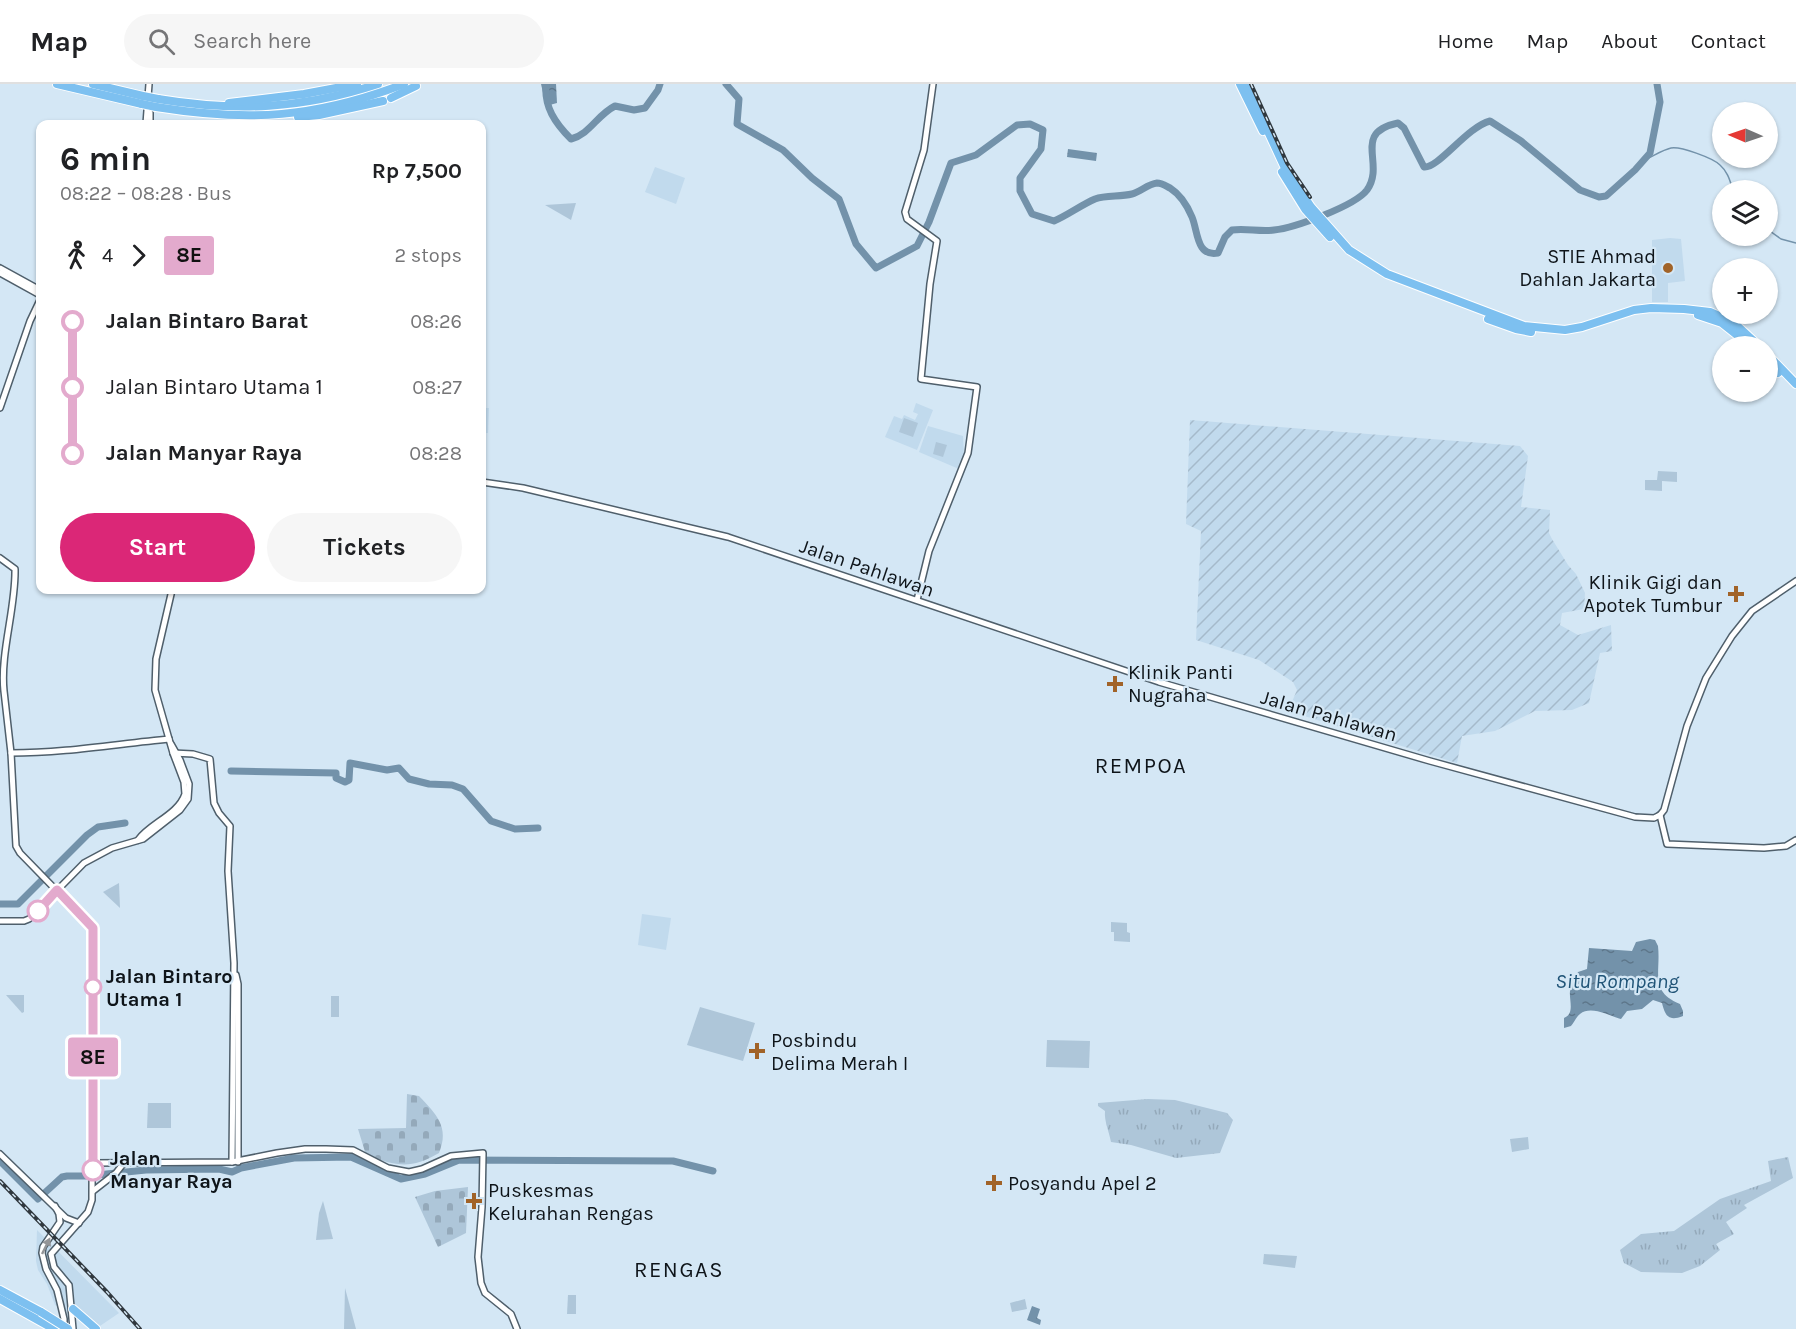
<!DOCTYPE html>
<meta charset="utf-8">
<style>
:root{--surface:#fff;--page:#f6f6f6;--text:#202124;--muted:#757577;--line:#e0e0e0;--accent:#db2777}
body{margin:0;font-family:Karla,sans-serif;background:var(--page);color:var(--text);height:100vh;display:flex;flex-direction:column;font-size:22px;white-space:nowrap}
*{box-sizing:border-box;margin:0}
p{font-size:20px;color:var(--muted)}
.icon{flex:none;width:33px;height:33px;fill:none;stroke:currentColor;stroke-width:2;stroke-linecap:round;stroke-linejoin:round}
.map{position:relative;flex:1;overflow:hidden}
.drawer{position:absolute;left:36px;top:36px;width:450px;height:474px;display:flex;flex-direction:column;background:var(--surface);border-radius:12px;box-shadow:0 2px 4px #0004}
.drawer>*{flex:none}
.badge{padding:0 12px;border-radius:4px;font-size:21px;line-height:39px}
.needle{width:39px;rotate:272deg}
.controls{position:absolute;left:1712px;top:18px;display:grid;gap:12px}
.controls a{display:grid;place-items:center;width:66px;height:66px;border-radius:50%;background:var(--surface);box-shadow:0 2px 4px #0004;font-size:30px}
.map>.badge{position:absolute;translate:-50% -50%;box-shadow:0 0 0 3px #fff}
.legs{display:flex;align-items:center;gap:9px;height:66px;padding:0 24px;font-size:20px}
.legs p{margin-inline-start:auto}
.overview{display:flex;align-items:center;justify-content:space-between;height:102px;padding:0 24px}
h1{font-size:33px;font-weight:700;line-height:45px}
.action{display:flex;gap:12px;margin-top:auto;padding:12px 24px}
.action a{flex:1;height:69px;border-radius:36px;background:var(--accent);color:#fff;font-size:24px;font-weight:700;line-height:69px;text-align:center}
.action a+a{background:var(--page);color:var(--text)}
ul{padding:0 24px;list-style:none}
li{display:flex;align-items:center;gap:21px;height:66px;font-size:22px}
li i{display:grid;place-items:center;width:9px;height:100%;margin:0 8px;background:currentColor}
li i::after{content:'';width:15px;height:15px;margin:-8px;border:4px solid;border-radius:50%;background:var(--surface)}
li p{margin-inline-start:auto}
li:first-child i{background:linear-gradient(#0000 50%,currentColor 0)}
li:last-child i{background:linear-gradient(currentColor 50%,#0000 0)}
header{display:flex;align-items:center;gap:36px;box-sizing:border-box;height:84px;padding:0 30px;background:var(--surface);border-bottom:2px solid var(--line)}
header strong{font-size:28px}
nav{display:flex;gap:33px;margin-inline-start:auto;font-size:21px}
.search{width:420px;height:54px;background:var(--page);display:flex;align-items:center;gap:15px;box-sizing:border-box;padding:0 21px;border-radius:33px;color:var(--muted);font-size:22px}
.map>svg:first-child{display:block}
</style>
<header>
<strong>Map</strong>
<div class="search"><svg class="icon" aria-label="search" viewBox="0 0 24 24"><circle cx="10" cy="10" r="6"/><path d="M15 15l6 6"/></svg>Search here</div>
<nav><a>Home</a><a>Map</a><a>About</a><a>Contact</a></nav>
</header>
<div class="map">
<svg width="1796" height="1245" viewBox="0 0 1796 1245">
<defs>
<pattern id="industrial-furrows" width="10" height="10" patternUnits="userSpaceOnUse" patternTransform="scale(1.5)"><rect width="10" height="10" fill="#c1daed"/><path d="M-1 1l2-2M0 10L10 0M9 11l2-2" fill="none" stroke="#a5bacb"/></pattern>
<pattern id="grass-tufts" width="24" height="20" patternUnits="userSpaceOnUse" patternTransform="scale(1.5)"><rect width="24" height="20" fill="#aec6d9"/><path d="M3 7l-1-3M5 7V3M7 7l1-3M15 17l-1-3M17 17v-4M19 17l1-3" fill="none" stroke="#94a9ba"/></pattern>
<pattern id="cemetery-stones" width="16" height="16" patternUnits="userSpaceOnUse" patternTransform="scale(1.5)"><rect width="16" height="16" fill="#aec6d9"/><path d="M2 7V4a2 2 0 0 1 4 0v3zM10 15v-3a2 2 0 0 1 4 0v3z" fill="#94a9ba"/></pattern>
<pattern id="water-ripples" width="26" height="14" patternUnits="userSpaceOnUse" patternTransform="scale(1.5)"><rect width="26" height="14" fill="#7392aa"/><path d="M2 4q2-2 4 0t4 0M15 11q2-2 4 0t4 0" fill="none" stroke="#5d768a"/></pattern>
</defs>
<rect width="100%" height="100%" fill="#d4e7f5"/>
<g fill="#c1daed">
<path d="M655,83L685,94L676,120L645,108Z"/>
<path d="M1670,154L1681,155L1685,197L1668,199V218H1652V156Z"/>
<path d="M916,319L933,326L917,366L885,353L894,332L902,335L904,331L915,336L918,330L913,328Z"/>
<path d="M482,324H489L488,349H482Z"/>
<path d="M928,342L963,352L964,371L959,385L919,368Z"/>
<path d="M642,830L671,834L666,866L638,861Z"/>
<path d="M37,1146L119,1229L97,1244L55,1221L47,1200L38,1186L36,1177Z"/>
</g>
<path fill="url(#industrial-furrows)" d="M1190,336L1520,362L1528,372L1521,423L1550,426L1549,449L1552,455L1568,481L1576,490L1585,509L1584,525L1562,529L1560,541L1578,551L1611,541L1612,567L1600,569L1589,619L1572,626L1535,627L1495,647L1462,652L1457,679L1288,627L1297,606L1293,598L1259,576L1196,556L1201,447L1186,440Z"/>
<g fill="url(#grass-tufts)">
<path d="M1148,1015L1175,1016L1227,1029L1233,1036L1220,1069L1176,1074L1131,1061L1111,1058C1109,1047 1104,1037 1105,1027L1098,1022V1019Z"/>
<path d="M1788,1073L1793,1094L1744,1121L1747,1124L1726,1138L1734,1150L1716,1160L1720,1166L1700,1182L1682,1189L1641,1188L1624,1179L1620,1166L1641,1150L1674,1147L1720,1115L1771,1097L1768,1077Z"/>
</g>
<g fill="url(#cemetery-stones)">
<path d="M407,1010L419,1012C436,1030 450,1043 439,1069C410,1086 397,1082 366,1071L358,1045L406,1044Z"/>
<path d="M468,1103L466,1149L438,1163L415,1113L435,1107Z"/>
</g>
<g fill="#aec6d9">
<path d="M576,119L571,136L545,121Z"/>
<path d="M904,334L918,339L913,353L899,348Z"/>
<path d="M936,358L947,361L943,373L933,370Z"/>
<path d="M1658,387L1677,388V398L1662,397V407L1645,406V396H1657Z"/>
<path d="M119,799L120,824L103,808Z"/>
<path d="M1111,838L1127,839V848L1130,849V858L1114,857V848H1111Z"/>
<path d="M6,911H24V928L22,929Z"/>
<rect x="331" y="912" width="8" height="21"/>
<path d="M700,923L755,939L743,977L687,961Z"/>
<path d="M1047,956L1090,957L1089,984L1046,983Z"/>
<path d="M148,1019H171V1044H147Z"/>
<path d="M1528,1053L1529,1065L1512,1068L1510,1055Z"/>
<path d="M323,1117L333,1155L316,1156L319,1129Z"/>
<path d="M1264,1170L1297,1172L1295,1184L1263,1180Z"/>
<path d="M345,1204L356,1245H344Z"/>
<path d="M568,1211H576V1230H567Z"/>
<path d="M1025,1215L1027,1225L1012,1228L1010,1219Z"/>
</g>
<g fill="url(#water-ripples)">
<path d="M541,0H556L557,19L546,22Z"/>
<path d="M1068,65L1097,69L1096,77L1067,73Z"/>
<path d="M1650,855L1655,856L1658,862C1661,889 1649,907 1680,920L1683,927V932C1668,938 1665,931 1662,919L1653,916L1642,925L1627,927L1621,935C1610,932 1591,921 1580,930C1576,933 1574,939 1571,942L1564,944V934C1575,929 1569,917 1570,907C1571,901 1575,894 1578,888L1587,885L1589,864L1632,867L1636,858Z"/>
<path d="M1032,1222L1040,1225L1037,1234L1041,1236L1040,1241L1027,1236Z"/>
</g>
<g fill="none" stroke-linecap="round" stroke-linejoin="round">
<g stroke="#7392aa" stroke-width="1.5">
<path d="M1644,76C1652,73 1662,66 1671,64C1680,62 1713,74 1720,81C1728,88 1730,97 1733,106"/>
<path d="M1767,145L1781,155L1796,159"/>
</g>
<g stroke="#7392aa" stroke-width="7">
<path d="M546,0C544,23 555,39 571,55C590,50 597,31 615,22L634,26L645,24L658,6L660,0"/>
<path d="M726,0L739,15L737,40L783,66L812,94L839,115L856,160L876,184L917,162L929,138L951,79L976,71L1017,41L1030,40L1043,46L1041,65L1020,94V107L1032,130L1054,137C1068,131 1081,121 1095,115C1106,111 1120,113 1132,110C1140,108 1148,100 1157,99C1162,99 1166,102 1170,104C1181,111 1187,121 1192,133C1198,147 1196,173 1218,169L1225,153L1232,146C1246,144 1260,148 1274,146C1294,144 1355,122 1367,106C1386,79 1351,49 1398,39L1404,44L1424,83C1438,85 1467,43 1490,37L1521,57L1580,106L1599,113L1606,112L1635,86L1650,69L1660,18L1657,0"/>
<path d="M231,687L336,689V694L345,698L349,696L350,679L387,686L399,684L409,695L429,700L452,701L463,705L491,737L515,745L538,744"/>
<path d="M0,820H18L87,751L98,743L125,739"/>
<path d="M0,1077L38,1115L62,1093L67,1092H87L146,1086L219,1085L232,1088L241,1084L294,1074L351,1073L401,1095L425,1090L459,1076L673,1077L713,1087"/>
</g>
<defs>
<g id="secondary">
<path d="M146,40L149,0"/>
<path d="M150,40V29"/>
<path d="M0,184L40,206"/>
<path d="M0,189L40,211"/>
<path d="M0,324L30,237L40,216"/>
<path d="M482,398L523,404L728,453L1159,598L1430,677L1635,733L1654,734L1660,731L1664,726L1687,642L1706,594L1732,552L1752,527L1796,497"/>
<path d="M0,474L15,485C16,523 0,569 4,607L11,669L16,762L20,769L93,844L92,1116L88,1128L51,1170L54,1183L69,1201L73,1245"/>
<path d="M917,516L929,467L968,369L977,303L921,295L930,200L937,157L907,135L905,128L924,66L933,0"/>
<path d="M11,669C65,669 116,660 169,655"/>
<path d="M173,669L193,670L210,675L214,719L219,729L230,742L228,787L234,879L232,1078"/>
<path d="M1660,731L1667,760L1764,764L1786,762L1796,756"/>
<path d="M138,756C150,739 178,731 185,710L184,698L173,669L155,606L156,575L172,506"/>
<path d="M0,837H24L29,835L84,779L112,764L143,755L180,726L188,715L189,700L180,676L171,660"/>
<path d="M236,891L238,900V1078"/>
<path d="M0,1070L66,1134L79,1139"/>
<path d="M93,1079L232,1078L277,1069L305,1065H326L353,1066L388,1084L409,1088L422,1085L451,1072L483,1069L482,1123L478,1173L481,1199L485,1209L511,1230L517,1245"/>
<path d="M93,1107L116,1089L123,1080"/>
<path d="M55,1122L59,1130L60,1138L43,1163L42,1169L46,1185L57,1206L64,1235V1243"/>
</g>
<g id="highway">
<path d="M57,0L142,20"/>
<path d="M93,0L143,12"/>
<path d="M1240,0L1263,47"/>
<path d="M1246,0L1285,84L1311,123L1349,166L1387,190L1524,242L1565,246L1582,243L1634,226L1651,224L1684,225L1710,228L1733,238L1759,262"/>
<path d="M391,14L416,2"/>
<path d="M158,15C237,28 302,25 378,0"/>
<path d="M229,19L304,10L357,0"/>
<path d="M156,23C250,38 315,34 404,0"/>
<path d="M298,33L319,31L383,17"/>
<path d="M1282,88L1305,125L1330,153"/>
<path d="M1698,231L1722,239L1751,262"/>
<path d="M1488,235L1516,245L1531,248"/>
<path d="M1767,270L1796,300"/>
<path d="M1767,278L1778,289"/>
<path d="M0,1206L41,1228"/>
<path d="M0,1215L54,1245"/>
<path d="M73,1225L96,1245"/>
</g>
</defs>
<use href="#secondary" stroke="#4f5f6b" stroke-width="8"/>
<use href="#highway" stroke="#fff" stroke-width="10"/>
<use href="#secondary" stroke="#fff" stroke-width="5"/>
<use href="#highway" stroke="#7dc0f0" stroke-width="8"/>
<defs>
<g id="rail">
<path d="M1251,0L1287,79L1310,113"/>
<path d="M0,1097L107,1208L140,1245"/>
</g>
</defs>
<use href="#rail" stroke="#30383e" stroke-width="4"/>
<use href="#rail" stroke="#d4e7f5" stroke-width="1.5" stroke-dasharray="4.5" stroke-linecap="butt"/>
<defs>
<g id="highway-bridge">
<path d="M143,12L158,15"/>
<path d="M142,20L156,23"/>
<path d="M41,1228L68,1245"/>
</g>
</defs>
<use href="#highway-bridge" stroke="#fff" stroke-width="10" stroke-linecap="butt"/>
<use href="#highway-bridge" stroke="#7dc0f0" stroke-width="8"/>
</g>
<defs><path id="oneway-solid" d="M-6-.8H1V-3.2L6.5 0L1 3.2V.8H-6Z" transform="scale(1.5)"/></defs>
<use fill="#939598" href="#oneway-solid" transform="translate(46 1162) rotate(-64)"/>
<g fill="none" stroke-linecap="round" stroke-linejoin="round">
<defs>
<path id="line-1" d="M38,827L57,806L93,844V1086"/>
</defs>
<use href="#line-1" stroke="#fff" stroke-width="14"/>
<use href="#line-1" stroke="#e3aacd" stroke-width="9"/>
</g>
<g fill="#a16328" stroke="#d4e7f5" stroke-width="2">
<circle cx="1668" cy="184" r="6"/>
<path d="M1733 501h6v6h6v6h-6v6h-6v-6h-6v-6h6z"/>
<path d="M1112 591h6v6h6v6h-6v6h-6v-6h-6v-6h6z"/>
<path d="M754 958h6v6h6v6h-6v6h-6v-6h-6v-6h6z"/>
<path d="M991 1090h6v6h6v6h-6v6h-6v-6h-6v-6h6z"/>
<path d="M471 1108h6v6h6v6h-6v6h-6v-6h-6v-6h6z"/>
</g>
<g fill="#fff" stroke="#e3aacd" stroke-width="3">
<circle cx="38" cy="827" r="10"/>
<circle cx="93" cy="903" r="8"/>
<circle cx="93" cy="1086" r="10"/>
</g>
<g text-anchor="middle" dominant-baseline="central" stroke-width="4.5" stroke-linejoin="round" paint-order="stroke">
<g font-size="20" fill="#0e1419" stroke="#d4e7f5" text-anchor="start">
<text x="1656" y="172" text-anchor="end">STIE Ahmad<tspan x="1656" dy="23">Dahlan Jakarta</tspan></text>
<text x="1722" y="498" text-anchor="end">Klinik Gigi dan<tspan x="1722" dy="23">Apotek Tumbur</tspan></text>
<text x="1128" y="588">Klinik Panti<tspan x="1128" dy="23">Nugraha</tspan></text>
<text x="771" y="956">Posbindu<tspan x="771" dy="23">Delima Merah I</tspan></text>
<text x="1008" y="1099">Posyandu Apel 2</text>
<text x="488" y="1106">Puskesmas<tspan x="488" dy="23">Kelurahan Rengas</tspan></text>
</g>
<g font-size="20" fill="#0e1419" stroke="#d4e7f5">
<text transform="translate(867 484) rotate(19)">Jalan Pahlawan</text>
<text transform="translate(1329 632) rotate(16)">Jalan Pahlawan</text>
</g>
<g font-size="20" font-weight="bold" fill="#0e1419" stroke="#d4e7f5" text-anchor="start">
<text x="106" y="892">Jalan Bintaro<tspan x="106" dy="23">Utama 1</tspan></text>
<text x="110" y="1074">Jalan<tspan x="110" dy="23">Manyar Raya</tspan></text>
</g>
<g font-size="21" font-style="italic" fill="#205477" stroke="#d4e7f5">
<text x="1617" y="897">Situ Rompang</text>
</g>
<g font-size="22" letter-spacing="1.5" fill="#0e1419" stroke="#d4e7f5">
<text x="1141" y="682">REMPOA</text>
<text x="679" y="1186">RENGAS</text>
</g>
</g>
</svg>
<div class="controls">
<a><svg class="needle" viewBox="-14 -14 28 28"><path d="M0-13l5 13h-10z" fill="#e53935"/><path d="M0 13l5-13h-10z" fill="#757577"/></svg></a>
<a><svg class="icon" aria-label="layers" viewBox="0 0 24 24"><path d="M12 4l9 5-9 5-9-5zM3 14l9 5 9-5"/></svg></a>
<a>+</a>
<a>−</a>
</div>
<b class="badge" style="left:93px;top:973px;background:#e3aacd;color:#111">8E</b>
<section class="drawer">
<div class="overview"><div><h1>6 min</h1><p>08:22 – 08:28 · Bus</p></div><b>Rp 7,500</b></div>
<div class="legs"><svg class="icon" aria-label="walk" viewBox="0 0 24 24"><circle cx="13" cy="4" r="2"/><path d="M13 8l-2 6 4 7M11 14l-3 7M7 12l3-4h3l4 4"/></svg>4<svg class="icon" aria-label="forward" viewBox="0 0 24 24"><path d="M9 5l7 7-7 7"/></svg><b class="badge" style="background:#e3aacd;color:#111">8E</b><p>2 stops</p></div>
<ul>
<li><i style="color:#e3aacd"></i><b>Jalan Bintaro Barat</b><p>08:26</p></li>
<li><i style="color:#e3aacd"></i><span>Jalan Bintaro Utama 1</span><p>08:27</p></li>
<li><i style="color:#e3aacd"></i><b>Jalan Manyar Raya</b><p>08:28</p></li>
</ul>
<div class="action"><a>Start</a><a>Tickets</a></div>
</section>
</div>
